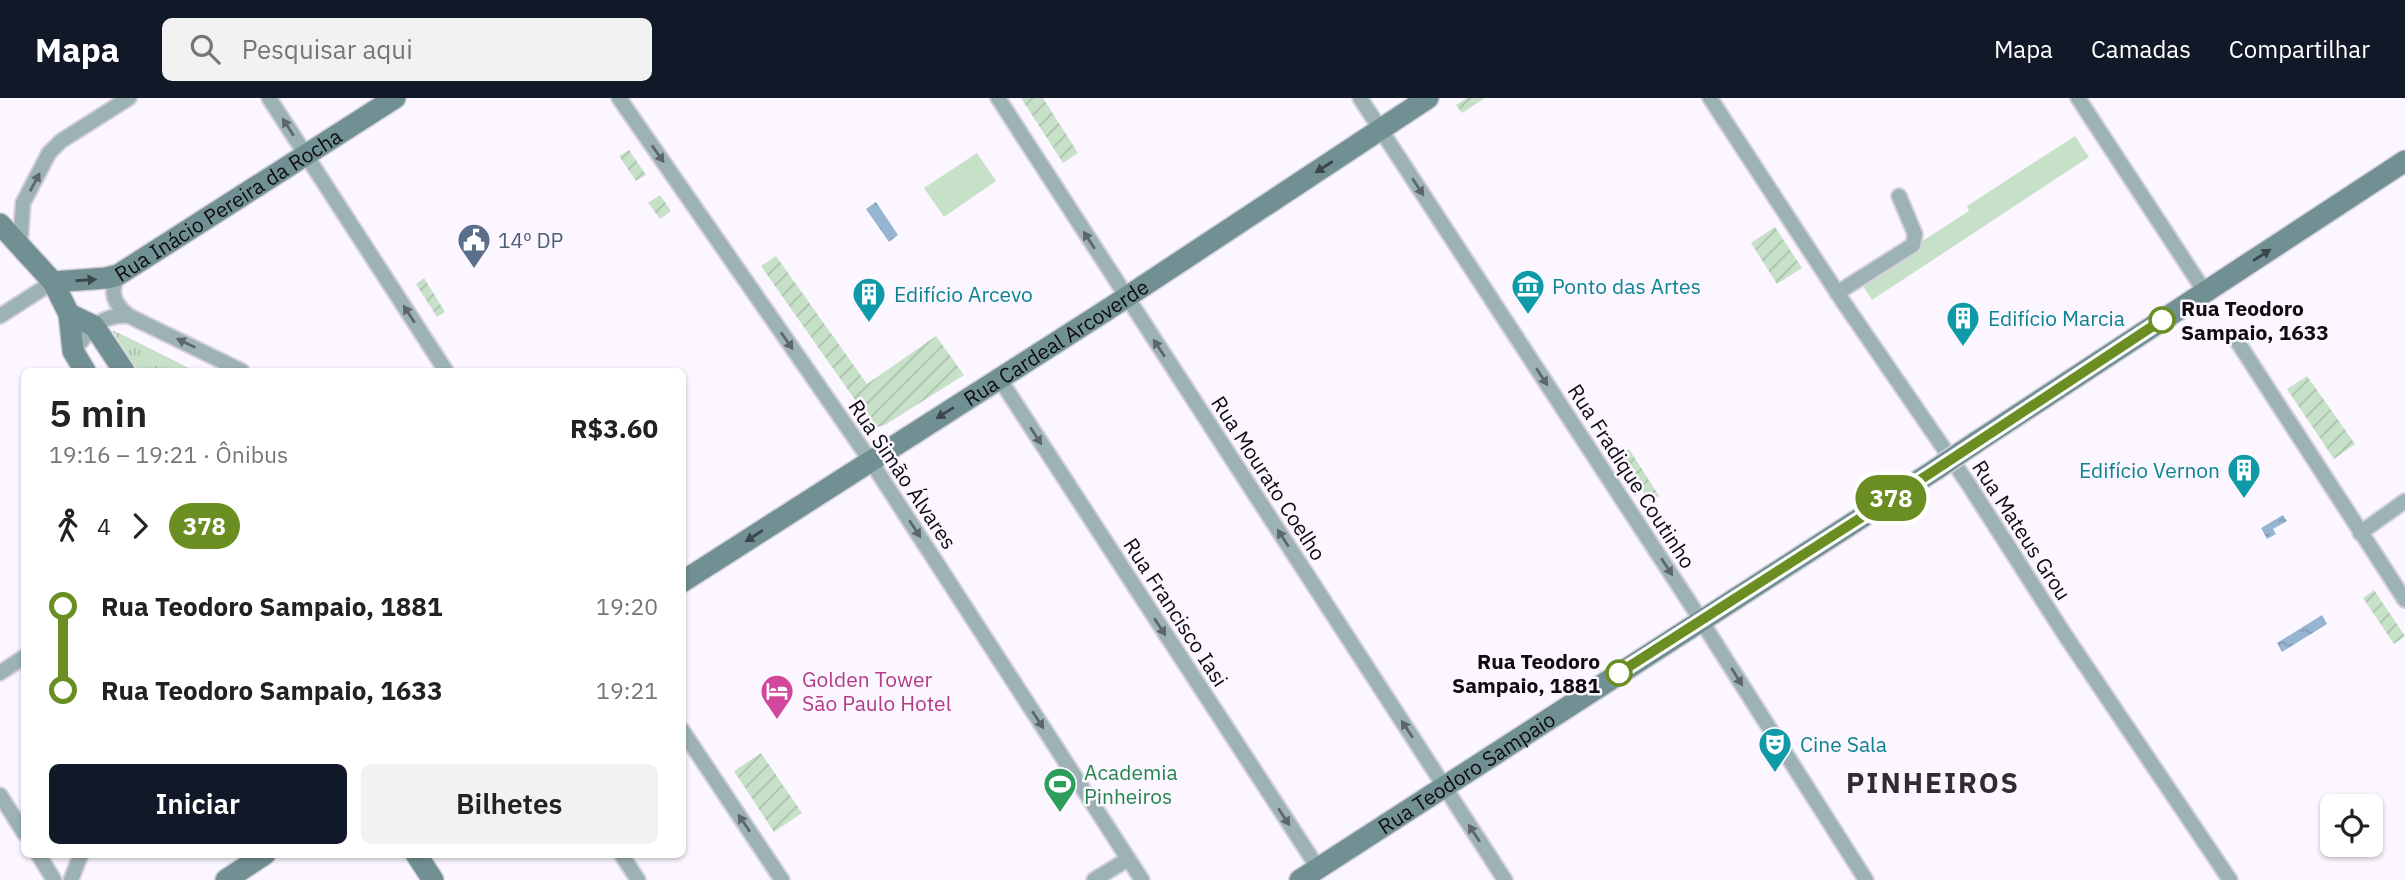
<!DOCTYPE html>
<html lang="pt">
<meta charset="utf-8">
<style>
:root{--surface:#fff;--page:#f2f2f2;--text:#222;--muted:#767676;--accent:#111827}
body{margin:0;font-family:"IBM Plex Sans",sans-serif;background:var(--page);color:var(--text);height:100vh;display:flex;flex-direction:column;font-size:26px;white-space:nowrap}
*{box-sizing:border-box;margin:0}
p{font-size:23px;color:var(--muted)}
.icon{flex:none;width:38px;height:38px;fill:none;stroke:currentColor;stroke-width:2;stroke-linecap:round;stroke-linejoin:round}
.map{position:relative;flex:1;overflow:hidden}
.panel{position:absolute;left:21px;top:270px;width:665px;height:490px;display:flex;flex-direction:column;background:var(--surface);border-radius:10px;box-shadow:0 2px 5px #0004}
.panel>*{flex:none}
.badge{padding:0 14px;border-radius:23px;font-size:24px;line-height:46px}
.controls{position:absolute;left:2320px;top:696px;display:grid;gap:14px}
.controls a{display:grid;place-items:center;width:63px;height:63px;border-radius:10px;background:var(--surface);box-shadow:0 2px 5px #0004;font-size:35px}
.map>.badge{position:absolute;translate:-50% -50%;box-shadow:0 0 0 4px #fff}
.legs{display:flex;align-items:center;gap:10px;height:77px;padding:0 28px;font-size:23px}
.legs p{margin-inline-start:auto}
.summary{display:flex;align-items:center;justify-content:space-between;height:119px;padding:0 28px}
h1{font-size:38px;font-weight:600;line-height:52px}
.action{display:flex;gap:14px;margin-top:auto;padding:14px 28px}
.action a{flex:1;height:80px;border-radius:10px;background:var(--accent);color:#fff;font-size:28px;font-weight:600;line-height:80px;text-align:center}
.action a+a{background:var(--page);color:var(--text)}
ul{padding:0 28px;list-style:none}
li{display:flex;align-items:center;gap:24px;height:84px;font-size:26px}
li i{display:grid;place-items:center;width:10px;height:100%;margin:0 9px;background:currentColor}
li i::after{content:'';width:18px;height:18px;margin:-9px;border:5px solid;border-radius:50%;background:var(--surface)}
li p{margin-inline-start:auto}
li:first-child i{background:linear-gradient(#0000 50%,currentColor 0)}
li:last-child i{background:linear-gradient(currentColor 50%,#0000 0)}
header{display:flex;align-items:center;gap:42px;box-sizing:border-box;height:98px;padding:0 35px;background:var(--accent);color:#fff}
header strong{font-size:33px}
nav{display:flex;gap:38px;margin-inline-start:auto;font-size:24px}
.search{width:490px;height:63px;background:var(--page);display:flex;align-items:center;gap:18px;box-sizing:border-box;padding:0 24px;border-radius:10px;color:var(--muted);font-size:26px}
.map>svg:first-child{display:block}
</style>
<header>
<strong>Mapa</strong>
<div class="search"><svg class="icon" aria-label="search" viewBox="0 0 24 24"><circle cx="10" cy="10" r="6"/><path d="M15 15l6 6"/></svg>Pesquisar aqui</div>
<nav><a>Mapa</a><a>Camadas</a><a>Compartilhar</a></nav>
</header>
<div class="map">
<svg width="2405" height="782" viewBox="0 0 2405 782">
<defs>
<pattern id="park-tufts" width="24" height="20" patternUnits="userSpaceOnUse" patternTransform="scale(1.75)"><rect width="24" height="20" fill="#c7e1c8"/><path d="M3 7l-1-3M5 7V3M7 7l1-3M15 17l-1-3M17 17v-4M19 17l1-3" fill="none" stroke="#aac0ab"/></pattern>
<pattern id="garden-furrows" width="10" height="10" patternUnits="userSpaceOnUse" patternTransform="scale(1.75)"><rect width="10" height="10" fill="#c7e1c8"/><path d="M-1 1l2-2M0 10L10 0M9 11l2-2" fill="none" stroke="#aac0ab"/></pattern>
<pattern id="water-ripples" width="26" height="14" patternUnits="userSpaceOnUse" patternTransform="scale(1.75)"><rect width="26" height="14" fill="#96b5d1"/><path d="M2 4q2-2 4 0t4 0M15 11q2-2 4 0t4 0" fill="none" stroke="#809ab2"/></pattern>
</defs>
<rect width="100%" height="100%" fill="#fbf6ff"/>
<g fill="#c7e1c8">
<path d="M2075,38L2089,59L1872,202L1860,183L1969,113L1967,108Z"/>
<path d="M977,55L996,83L944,119L924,90Z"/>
</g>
<path fill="url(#park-tufts)" d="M112,232L123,237L195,273H138Z"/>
<g fill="url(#garden-furrows)">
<path d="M1021,0H1043L1078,55L1063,65Z"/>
<path d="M1467,0H1485L1462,15L1456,7Z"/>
<path d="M629,52L646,77L636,83L619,58Z"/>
<path d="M660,97L671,113L660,121L648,105Z"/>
<path d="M1775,129L1802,170L1777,186L1751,145Z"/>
<path d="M776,158L867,286L936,238L964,277L885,327L878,329L872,326L761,168Z"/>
<path d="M424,180L445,214L437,219L416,186Z"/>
<path d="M2307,278L2355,346L2334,361L2287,291Z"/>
<path d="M1629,351L1659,398L1650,404L1620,357Z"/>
<path d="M2374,492L2405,538L2394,546L2363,500Z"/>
<path d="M761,655L802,715L774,734L734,673Z"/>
</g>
<g fill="url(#water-ripples)">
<path d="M876,104L898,137L889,144L866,111Z"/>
<path d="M2283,417L2287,423L2273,431L2276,436L2267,441L2261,430Z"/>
<path d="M2322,517L2327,526L2282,554L2277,545Z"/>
</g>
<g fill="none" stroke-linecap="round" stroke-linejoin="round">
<defs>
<g id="street">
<path d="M269,0L446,273"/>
<path d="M619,0L870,362L1142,782"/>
<path d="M998,0L1505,782"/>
<path d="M1360,0L1688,502L1866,782"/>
<path d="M1710,0L1844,205L1969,387L2065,537L2230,782"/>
<path d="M2078,0L2205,194"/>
<path d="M20,149L23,105L49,55L61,43L129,0"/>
<path d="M118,177C109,195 114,206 129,218L242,273"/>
<path d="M1837,195L1913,147L1915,136L1899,98"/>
<path d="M0,218L53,184"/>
<path d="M2237,243L2405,502"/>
<path d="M73,253C90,233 99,216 129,218"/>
<path d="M999,280L1318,770"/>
<path d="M2360,435L2405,403"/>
<path d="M0,575L24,559"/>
<path d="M682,632L782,782"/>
<path d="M0,697L24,735"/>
<path d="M38,756L54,782"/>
<path d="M621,756L638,782"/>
<path d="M71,782L81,756"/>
<path d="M1094,782L1128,761"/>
</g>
<g id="secondary">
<path d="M0,126L53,184L69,216L73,253L85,273"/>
<path id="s1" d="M53,184L106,180L118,177L395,0"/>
<path d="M69,216L94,228L124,273"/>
<path d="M1975,345L2405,63"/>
<path id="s2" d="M682,484L1110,210L1428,0"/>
<path d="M416,756L433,782"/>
<path d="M226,782L265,756"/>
<path id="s3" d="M1300,782L1935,372"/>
</g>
</defs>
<use href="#street" stroke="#d5d1d9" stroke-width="18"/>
<use href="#secondary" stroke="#d5d1d9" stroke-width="24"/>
<use href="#street" stroke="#9db2b5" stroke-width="14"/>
<use href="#secondary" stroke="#719094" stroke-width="21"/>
<defs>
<path id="secondary-bridge" d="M1935,372L1975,345"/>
</defs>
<use href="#secondary-bridge" stroke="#d5d1d9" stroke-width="24" stroke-linecap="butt"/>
<use href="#secondary-bridge" stroke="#719094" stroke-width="21"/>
</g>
<defs><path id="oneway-solid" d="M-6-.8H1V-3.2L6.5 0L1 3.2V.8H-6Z" transform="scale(1.75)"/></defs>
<g fill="#5d676a">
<use href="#oneway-solid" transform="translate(288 29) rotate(-123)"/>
<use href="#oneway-solid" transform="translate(658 56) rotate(55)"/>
<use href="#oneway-solid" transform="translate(35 84) rotate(-62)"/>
<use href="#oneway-solid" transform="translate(1418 89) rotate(57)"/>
<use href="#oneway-solid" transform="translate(1089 142) rotate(-123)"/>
<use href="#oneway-solid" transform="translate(409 216) rotate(-123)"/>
<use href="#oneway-solid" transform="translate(787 243) rotate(55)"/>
<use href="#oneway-solid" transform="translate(186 245) rotate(-154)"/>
<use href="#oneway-solid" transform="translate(1159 250) rotate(-123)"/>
<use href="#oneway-solid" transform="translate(1542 279) rotate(57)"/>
<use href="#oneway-solid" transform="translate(1036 338) rotate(57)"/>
<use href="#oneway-solid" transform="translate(915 431) rotate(57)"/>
<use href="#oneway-solid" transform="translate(1283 440) rotate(-123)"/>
<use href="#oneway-solid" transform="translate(1667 469) rotate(57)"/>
<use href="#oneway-solid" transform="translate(1160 529) rotate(57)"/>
<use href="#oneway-solid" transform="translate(1737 579) rotate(58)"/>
<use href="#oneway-solid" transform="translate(1038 622) rotate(57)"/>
<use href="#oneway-solid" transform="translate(1407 631) rotate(-123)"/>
<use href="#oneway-solid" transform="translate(1284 719) rotate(57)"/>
<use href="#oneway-solid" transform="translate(744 725) rotate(-124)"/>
<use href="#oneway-solid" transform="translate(1474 735) rotate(-123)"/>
</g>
<g fill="#3b474b">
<use href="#oneway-solid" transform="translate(1324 69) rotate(147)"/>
<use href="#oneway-solid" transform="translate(2262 157) rotate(-33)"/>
<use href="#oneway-solid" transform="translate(86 182) rotate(-4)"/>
<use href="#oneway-solid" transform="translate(945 315) rotate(148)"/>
<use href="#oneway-solid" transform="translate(754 438) rotate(147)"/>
</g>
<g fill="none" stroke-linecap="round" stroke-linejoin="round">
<defs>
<path id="line-1" d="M1619,575L1929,376L2162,222"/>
</defs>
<use href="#line-1" stroke="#fff" stroke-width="16"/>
<use href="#line-1" stroke="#6b8e23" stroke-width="10"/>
</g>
<defs>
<symbol id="civic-pin" viewBox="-11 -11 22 30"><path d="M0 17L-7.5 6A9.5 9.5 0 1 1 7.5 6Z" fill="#5c6f8a" stroke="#fbf6ff"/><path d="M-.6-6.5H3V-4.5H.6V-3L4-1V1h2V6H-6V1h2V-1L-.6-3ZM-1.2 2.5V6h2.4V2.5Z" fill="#fff"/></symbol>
<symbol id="museum-pin" viewBox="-11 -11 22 30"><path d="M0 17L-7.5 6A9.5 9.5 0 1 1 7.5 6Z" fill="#0f9aa8" stroke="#fbf6ff"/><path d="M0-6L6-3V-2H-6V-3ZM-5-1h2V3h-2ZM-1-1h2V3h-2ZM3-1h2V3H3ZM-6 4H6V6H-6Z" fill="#fff"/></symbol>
<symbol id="building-pin" viewBox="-11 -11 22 30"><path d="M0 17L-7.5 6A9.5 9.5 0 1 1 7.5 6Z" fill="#0f9aa8" stroke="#fbf6ff"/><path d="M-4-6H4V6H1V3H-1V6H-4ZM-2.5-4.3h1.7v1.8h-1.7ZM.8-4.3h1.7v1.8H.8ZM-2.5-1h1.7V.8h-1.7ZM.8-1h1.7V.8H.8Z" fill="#fff"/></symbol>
<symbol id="hotel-pin" viewBox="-11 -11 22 30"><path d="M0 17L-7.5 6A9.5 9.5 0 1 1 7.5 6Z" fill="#d1479c" stroke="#fbf6ff"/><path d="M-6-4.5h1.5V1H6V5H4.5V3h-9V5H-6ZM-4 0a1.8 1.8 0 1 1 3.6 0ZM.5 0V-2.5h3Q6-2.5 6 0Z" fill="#fff"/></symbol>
<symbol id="theatre-pin" viewBox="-11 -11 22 30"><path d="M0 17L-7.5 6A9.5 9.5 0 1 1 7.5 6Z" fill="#0f9aa8" stroke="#fbf6ff"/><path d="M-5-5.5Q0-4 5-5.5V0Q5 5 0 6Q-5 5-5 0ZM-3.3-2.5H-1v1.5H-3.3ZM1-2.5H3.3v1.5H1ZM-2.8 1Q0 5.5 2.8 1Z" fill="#fff"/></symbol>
<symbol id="stadium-pin" viewBox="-11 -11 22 30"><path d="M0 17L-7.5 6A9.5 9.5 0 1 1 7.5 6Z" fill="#2e9e5b" stroke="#fbf6ff"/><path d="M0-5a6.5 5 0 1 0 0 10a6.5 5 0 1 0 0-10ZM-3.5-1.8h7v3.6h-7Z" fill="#fff"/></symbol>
</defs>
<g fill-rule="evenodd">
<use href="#civic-pin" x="455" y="123" width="38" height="52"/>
<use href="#museum-pin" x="1509" y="169" width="38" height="52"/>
<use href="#building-pin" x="850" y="177" width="38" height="52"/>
<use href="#building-pin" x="1944" y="201" width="38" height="52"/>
<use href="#building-pin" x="2225" y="353" width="38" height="52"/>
<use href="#hotel-pin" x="758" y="574" width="38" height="52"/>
<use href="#theatre-pin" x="1756" y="627" width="38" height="52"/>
<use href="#stadium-pin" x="1041" y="667" width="38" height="52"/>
</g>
<g fill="#fff" stroke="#6b8e23" stroke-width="3.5">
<circle cx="2162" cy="222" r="12"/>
<circle cx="1619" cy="575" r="12"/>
</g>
<g text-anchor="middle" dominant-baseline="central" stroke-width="5" stroke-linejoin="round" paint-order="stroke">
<g font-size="21" fill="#0e0c0f" stroke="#fbf6ff">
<text stroke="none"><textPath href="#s1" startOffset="196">Rua Inácio Pereira da Rocha</textPath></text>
<text stroke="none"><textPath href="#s2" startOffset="444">Rua Cardeal Arcoverde</textPath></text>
<text transform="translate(903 376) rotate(56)">Rua Simão Álvares</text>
<text transform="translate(1632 378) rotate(57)">Rua Fradique Coutinho</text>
<text transform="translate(1269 380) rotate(57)">Rua Mourato Coelho</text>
<text transform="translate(2022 432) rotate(57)">Rua Mateus Grou</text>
<text transform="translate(1176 514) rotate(57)">Rua Francisco Iasi</text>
<text stroke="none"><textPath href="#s3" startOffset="198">Rua Teodoro Sampaio</textPath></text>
</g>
<g font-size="21" fill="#4e5e75" stroke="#fbf6ff" text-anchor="start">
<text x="498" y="142">14º DP</text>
</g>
<g font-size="21" fill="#0d838f" stroke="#fbf6ff" text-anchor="start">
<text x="1552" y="188">Ponto das Artes</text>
<text x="894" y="196">Edifício Arcevo</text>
<text x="1988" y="220">Edifício Marcia</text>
<text x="2220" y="372" text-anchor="end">Edifício Vernon</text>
<text x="1800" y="646">Cine Sala</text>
</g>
<g font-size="21" font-weight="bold" fill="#0e0c0f" stroke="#fbf6ff" text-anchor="start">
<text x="2181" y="210">Rua Teodoro<tspan x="2181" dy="24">Sampaio, 1633</tspan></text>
<text x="1600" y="563" text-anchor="end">Rua Teodoro<tspan x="1600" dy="24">Sampaio, 1881</tspan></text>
</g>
<g font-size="21" fill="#b23c85" stroke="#fbf6ff" text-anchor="start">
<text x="802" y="581">Golden Tower<tspan x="802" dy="24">São Paulo Hotel</tspan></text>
</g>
<g font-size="21" fill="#27864d" stroke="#fbf6ff" text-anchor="start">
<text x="1084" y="674">Academia<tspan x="1084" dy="24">Pinheiros</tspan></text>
</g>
<g font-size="28" font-weight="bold" letter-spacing="2" fill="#302c32" stroke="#fbf6ff">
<text x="1933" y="684">PINHEIROS</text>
</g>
</g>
</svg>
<div class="controls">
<a><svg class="icon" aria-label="locate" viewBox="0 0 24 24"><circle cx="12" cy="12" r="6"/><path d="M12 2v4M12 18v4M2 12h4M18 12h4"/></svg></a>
</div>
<b class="badge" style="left:1891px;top:400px;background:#6b8e23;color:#fff">378</b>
<section class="panel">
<div class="summary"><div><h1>5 min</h1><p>19:16 – 19:21 · Ônibus</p></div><b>R$3.60</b></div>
<div class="legs"><svg class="icon" aria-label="walk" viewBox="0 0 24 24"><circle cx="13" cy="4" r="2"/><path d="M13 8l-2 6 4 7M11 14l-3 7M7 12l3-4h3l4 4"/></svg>4<svg class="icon" aria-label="forward" viewBox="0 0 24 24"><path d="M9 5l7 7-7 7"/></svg><b class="badge" style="background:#6b8e23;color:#fff">378</b></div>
<ul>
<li><i style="color:#6b8e23"></i><b>Rua Teodoro Sampaio, 1881</b><p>19:20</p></li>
<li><i style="color:#6b8e23"></i><b>Rua Teodoro Sampaio, 1633</b><p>19:21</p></li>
</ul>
<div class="action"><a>Iniciar</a><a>Bilhetes</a></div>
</section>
</div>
